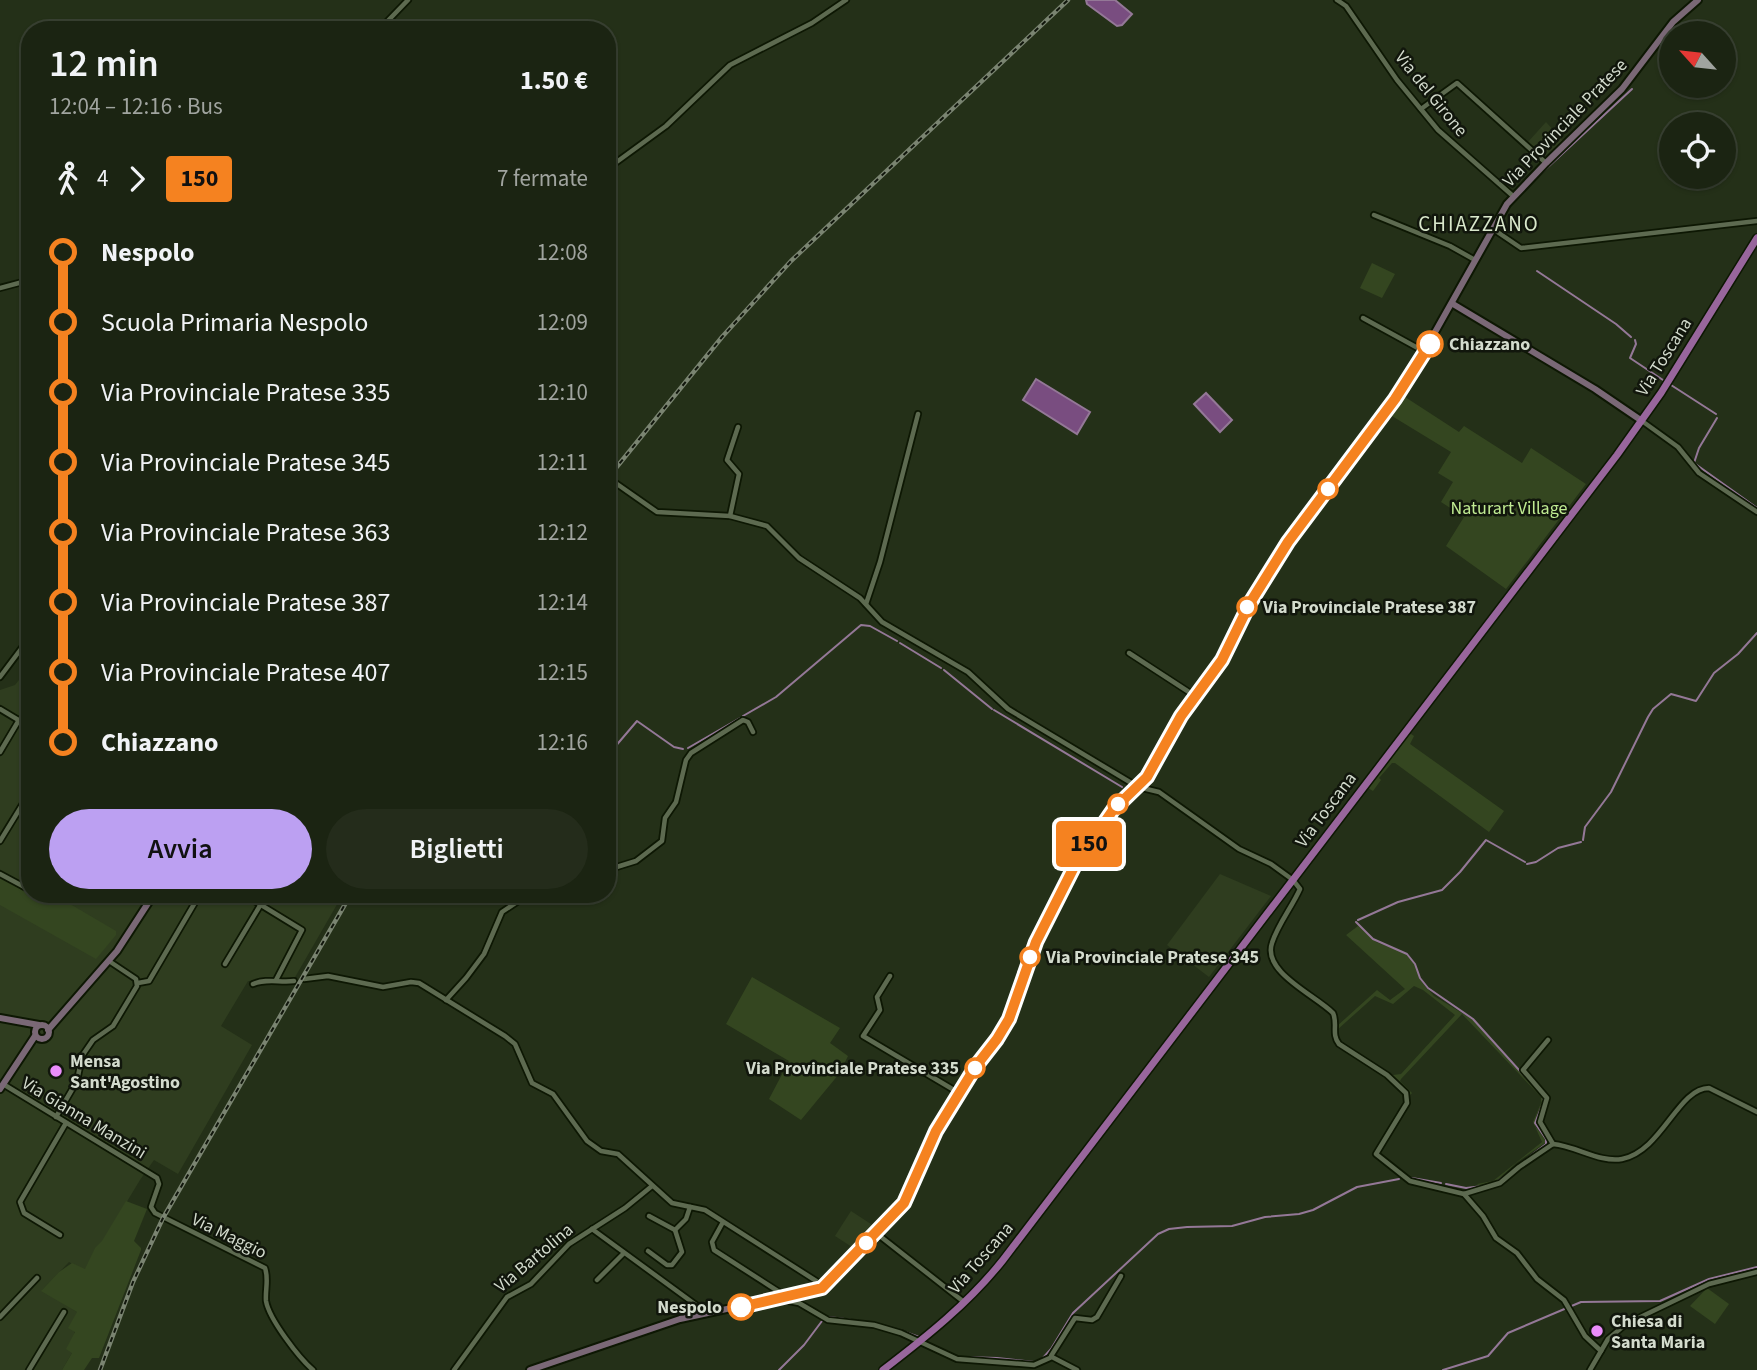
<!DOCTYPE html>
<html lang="it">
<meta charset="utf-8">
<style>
:root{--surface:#1b2412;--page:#242c1b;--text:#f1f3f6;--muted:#a0a49f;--line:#394132;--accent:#bca0f2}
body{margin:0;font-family:"Source Sans 3",sans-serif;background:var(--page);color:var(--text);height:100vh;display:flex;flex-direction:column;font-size:26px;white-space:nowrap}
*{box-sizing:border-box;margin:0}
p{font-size:23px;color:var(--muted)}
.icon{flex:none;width:38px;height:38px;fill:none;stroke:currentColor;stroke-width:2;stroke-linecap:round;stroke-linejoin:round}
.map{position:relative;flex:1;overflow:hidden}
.sheet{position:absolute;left:21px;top:21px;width:595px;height:882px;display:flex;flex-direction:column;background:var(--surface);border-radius:28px;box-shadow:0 2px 5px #0004,0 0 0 2px var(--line)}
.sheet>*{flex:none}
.badge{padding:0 14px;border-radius:5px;font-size:24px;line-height:46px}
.needle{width:46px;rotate:297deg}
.tools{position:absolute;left:1659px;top:21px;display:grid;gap:14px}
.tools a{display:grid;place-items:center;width:77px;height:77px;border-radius:50%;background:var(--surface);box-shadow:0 2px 5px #0004,0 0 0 2px var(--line);font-size:35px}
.map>.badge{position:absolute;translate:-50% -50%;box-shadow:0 0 0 4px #fff}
.legs{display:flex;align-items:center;gap:10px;height:77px;padding:0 28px;font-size:23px}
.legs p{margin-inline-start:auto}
.head{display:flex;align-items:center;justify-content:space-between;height:119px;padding:0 28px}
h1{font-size:38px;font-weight:600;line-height:52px}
.cta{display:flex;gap:14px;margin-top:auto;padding:14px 28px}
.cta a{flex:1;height:80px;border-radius:42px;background:var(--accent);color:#111;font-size:28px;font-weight:600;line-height:80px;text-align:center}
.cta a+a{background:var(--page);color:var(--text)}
ul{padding:0 28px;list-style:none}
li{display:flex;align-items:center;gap:24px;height:70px;font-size:26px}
li i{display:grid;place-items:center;width:10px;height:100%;margin:0 9px;background:currentColor}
li i::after{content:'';width:18px;height:18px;margin:-9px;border:5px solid;border-radius:50%;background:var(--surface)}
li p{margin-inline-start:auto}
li:first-child i{background:linear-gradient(#0000 50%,currentColor 0)}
li:last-child i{background:linear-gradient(currentColor 50%,#0000 0)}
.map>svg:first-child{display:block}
</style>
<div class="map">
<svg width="1757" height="1370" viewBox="0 0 1757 1370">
<rect width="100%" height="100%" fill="#243018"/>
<g fill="#2f3d1f">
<path d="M1546,122L1563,141L1545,156L1528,142Z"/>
<path d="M30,666V894H343L294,979L248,981L221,1026L252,1045L178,1174L154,1160L140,1180L85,1271L69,1262L42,1290L77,1312L72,1353L62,1370H0V690L15,685Z"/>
<path d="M1220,874L1271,896L1209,977L1167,945Z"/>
<path d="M851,1211L877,1228L855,1249L835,1236Z"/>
</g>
<g fill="#344620" fill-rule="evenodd">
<path d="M1372,263L1395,274L1382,298L1360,288Z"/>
<path d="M1402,395L1459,432L1464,426L1522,463L1531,448L1586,484L1506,589L1446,546L1464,517L1441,502L1453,482L1438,473L1451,452L1387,413Z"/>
<path d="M1411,734L1414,736L1410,744L1504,811L1489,832L1395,763H1392L1379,778L1381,780L1373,791L1368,788L1408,735Z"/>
<path d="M0,877L31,895L53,894L116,931V935L96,959L0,905Z"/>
<path d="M1358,926L1376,942L1405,953L1415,964L1420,979L1425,986L1434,996L1475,1021L1544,1099L1537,1114L1535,1126L1546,1140L1545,1143L1516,1163L1499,1179L1479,1186L1477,1184L1493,1181L1542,1142L1533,1122L1541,1103V1097L1462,1014L1401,1079L1400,1081L1412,1093L1410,1095L1396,1079L1340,1042L1336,1027L1377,990L1390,1000L1405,989L1346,935ZM1414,986L1423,990L1455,1015L1401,1074L1393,1075L1340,1041L1337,1030L1375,996L1393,1004Z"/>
<path d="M752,977L840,1028L830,1043L848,1056L839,1074L801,1120L769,1099L789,1061L726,1024Z"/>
<path d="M126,1201L147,1209L134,1241L141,1248V1250L99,1358H92L84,1370H62L72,1353L66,1349L75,1332L68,1328L77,1312L41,1291L59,1272L72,1263L85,1269L95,1248L102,1241Z"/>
<path d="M1707,1288L1729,1304L1715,1324L1690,1306Z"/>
</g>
<g fill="#794d80" stroke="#947897" stroke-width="2">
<path d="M1086,0H1115L1132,14L1122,25L1117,26L1087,4Z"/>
<path d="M1036,379L1090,412L1077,434L1023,400Z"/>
<path d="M1206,393L1232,420L1220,432L1194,404Z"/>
</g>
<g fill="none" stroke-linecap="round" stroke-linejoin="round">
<g stroke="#947897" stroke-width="2">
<path d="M1534,180L1632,89"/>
<path d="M1537,271L1616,324L1631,337"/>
<path d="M1635,340L1636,344L1630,358L1663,380"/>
<path d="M1671,385L1716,414"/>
<path d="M1717,418L1699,448L1694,463L1757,508"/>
<path d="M900,643L941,668"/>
<path d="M944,670L992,709"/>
<path d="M994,710L1122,787"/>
<path d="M743,716L776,697L861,625L870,626L897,641"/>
<path d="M607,745L614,748L637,721L674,747L683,749"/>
<path d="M688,748L740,718"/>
<path d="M1583,840L1585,827L1611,792L1648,717L1653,709L1671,694L1696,701L1714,673L1738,654L1757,633"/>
<path d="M1527,864L1536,862L1558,848L1581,842"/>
<path d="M1358,920L1398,902L1442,890L1460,872L1486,840L1525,862"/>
<path d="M1356,922L1373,939L1407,954L1415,964L1420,978L1428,988L1473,1019L1537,1090"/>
<path d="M1412,1178L1441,1183"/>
<path d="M1495,1183L1546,1144V1139L1535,1123L1543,1103L1544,1096"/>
<path d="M1446,1184L1466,1188L1483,1186"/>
<path d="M829,1317C861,1321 889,1325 919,1337"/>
<path d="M963,1357L997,1358L1034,1362"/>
<path d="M1042,1359L1051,1349L1073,1313L1158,1234L1169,1229L1187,1227L1232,1226L1265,1217L1299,1214L1313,1210L1357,1187L1399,1179"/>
<path d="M779,1370L804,1345L822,1321"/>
<path d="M1443,1370L1488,1356L1508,1333L1581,1302L1660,1301L1709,1279L1757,1267"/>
</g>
<defs>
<g id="street">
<path d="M1337,0L1346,6L1397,80L1438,130L1513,196"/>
<path d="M379,30L408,0"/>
<path d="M1421,109L1457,83L1546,163"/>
<path d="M607,169L666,126L730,65L812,23L846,0"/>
<path d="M1374,215L1450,246L1475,260"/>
<path d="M1493,229L1521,248L1757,221"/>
<path d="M0,288L30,280"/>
<path d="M607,300L613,289"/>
<path d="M1363,318L1425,352"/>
<path d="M1642,421L1678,447L1699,473L1757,512"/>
<path d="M607,477L657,512L730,516L767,526L799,558L860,598L882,622L968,672L1008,709L1138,787L1159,792L1239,849L1271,864L1293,880L1300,889C1292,907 1278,924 1272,943C1262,972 1315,995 1333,1013C1338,1024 1331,1034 1339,1044L1387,1075L1406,1093L1407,1103L1376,1154L1410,1181L1464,1194L1500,1183L1519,1167L1553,1144C1576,1146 1600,1163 1622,1159C1662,1151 1678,1088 1709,1088L1757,1112"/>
<path d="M730,516L739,474L727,460L738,427"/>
<path d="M866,604L880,562L918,414"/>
<path d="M1129,653L1195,696"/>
<path d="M0,677L30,637"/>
<path d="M0,709L30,727"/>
<path d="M0,752L19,720"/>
<path d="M0,841L30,792"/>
<path d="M607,870L636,861L662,841L665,818L676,802L686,760L691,753L743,720L748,722L753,732"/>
<path d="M0,874L30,890"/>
<path d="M243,894L302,930L276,980"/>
<path d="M225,964L267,894"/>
<path d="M890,976L877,997L880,1010L863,1036L959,1093"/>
<path d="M304,979L328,976L383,987L411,982L419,983L505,1036L515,1044L532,1083L553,1094L587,1141L601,1151L618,1154L672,1203L705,1210L824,1286"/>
<path d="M138,983L149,981L200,894"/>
<path d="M253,984C267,978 280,983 294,981"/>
<path d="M446,1000L466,978L484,954L502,912L529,894"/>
<path d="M1548,1040L1523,1070L1547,1098L1540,1122L1553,1144"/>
<path d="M3,1084L157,1178L159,1184L151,1207L155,1213L265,1268C269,1279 265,1290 266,1301C269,1319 299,1358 313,1370"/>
<path d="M56,1117L77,1081L82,1056L93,1040L113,1026L137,986L136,979L109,961"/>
<path d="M1464,1194L1483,1216L1496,1238L1517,1253L1537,1279L1564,1300L1585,1336L1601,1351"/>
<path d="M649,1216L675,1230L686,1219L690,1207"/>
<path d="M723,1222L712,1242L714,1250L787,1297"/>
<path d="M592,1229L707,1313"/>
<path d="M876,1233L964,1302"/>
<path d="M60,1235L24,1213L20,1202L66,1123"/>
<path d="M648,1251L667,1265H672L682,1252L675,1230"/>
<path d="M597,1280L624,1253"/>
<path d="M779,1299L799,1303L828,1320L874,1325L901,1333L957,1359L1034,1365L1052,1357L1077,1370"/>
<path d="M0,1317L37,1278"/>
<path d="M1051,1356L1075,1318L1092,1320L1097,1317L1121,1276"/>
<path d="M29,1370L64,1312"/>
<path d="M454,1370L507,1297L531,1284L569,1244L625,1208L652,1186"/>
<path d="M1590,1370L1608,1339L1626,1324L1709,1284L1757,1272"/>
</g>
<g id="secondary">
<path d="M1453,304L1595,389L1642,421"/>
<path d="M0,1018L39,1025"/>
<circle cx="42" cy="1032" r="7"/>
<path d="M48,1030L117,951L154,894"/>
<path d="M0,1089L35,1036"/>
<path d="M530,1370L680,1319L820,1289L828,1284L899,1211L908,1198L925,1153L936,1131L1009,1019L1036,942L1068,877L1113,810L1147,777L1181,716L1222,660L1250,603L1288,542L1407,382L1507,204L1546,163L1622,89L1673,22L1698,0"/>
</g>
<path id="primary" d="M883,1370C926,1337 969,1303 1003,1260L1617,455L1661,393L1757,238"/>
</defs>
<use href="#street" stroke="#0d1703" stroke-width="8"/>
<use href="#secondary" stroke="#0d1703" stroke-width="10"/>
<use href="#primary" stroke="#0d1703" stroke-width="10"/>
<use href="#street" stroke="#5d6a50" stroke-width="4.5"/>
<use href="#secondary" stroke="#7a6876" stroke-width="6"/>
<use href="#primary" stroke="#98669c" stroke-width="7"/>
<defs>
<g id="rail">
<path d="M607,479L722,337L791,261L1068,0"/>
<path d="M100,1370L133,1282L163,1218L351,894"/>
</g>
</defs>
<use href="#rail" stroke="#7a8471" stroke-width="4.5"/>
<use href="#rail" stroke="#11160c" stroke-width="2" stroke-dasharray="5" stroke-linecap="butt"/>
</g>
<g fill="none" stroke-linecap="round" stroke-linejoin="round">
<defs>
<path id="line-1" d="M741,1307L822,1288L904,1203L936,1131L976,1066L997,1039L1009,1019L1036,942L1075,865L1113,810L1147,777L1181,716L1222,660L1250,603L1288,542L1395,399L1430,344"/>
</defs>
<use href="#line-1" stroke="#fff" stroke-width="16"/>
<use href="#line-1" stroke="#f58220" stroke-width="10"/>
</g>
<g fill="#fff" stroke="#f58220" stroke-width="3.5">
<circle cx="1430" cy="344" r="12"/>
<circle cx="1328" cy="489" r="9"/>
<circle cx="1247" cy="607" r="9"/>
<circle cx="1118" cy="804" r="9"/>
<circle cx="1030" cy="957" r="9"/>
<circle cx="975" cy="1068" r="9"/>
<circle cx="866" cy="1243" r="9"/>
<circle cx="741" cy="1307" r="12"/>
</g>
<g fill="#eb8dfb" stroke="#11160c" stroke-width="2.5">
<circle cx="56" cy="1071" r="7"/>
<circle cx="1597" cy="1331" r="7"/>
</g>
<g text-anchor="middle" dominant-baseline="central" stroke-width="5" stroke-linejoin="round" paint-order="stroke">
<g font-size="18" fill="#d3dbcd" stroke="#11160c">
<text transform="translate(1431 94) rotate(51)">Via del Girone</text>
<text transform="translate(1565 123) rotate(-46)">Via Provinciale Pratese</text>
<text transform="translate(1664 357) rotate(-58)">Via Toscana</text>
<text transform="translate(1326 810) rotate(-53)">Via Toscana</text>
<text transform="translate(84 1118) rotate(31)">Via Gianna Manzini</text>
<text transform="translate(229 1236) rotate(26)">Via Maggio</text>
<text transform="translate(534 1258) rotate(-40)">Via Bartolina</text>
<text transform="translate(981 1258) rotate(-49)">Via Toscana</text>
</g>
<g font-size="18" font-weight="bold" fill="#d3dbcd" stroke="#11160c" text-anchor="start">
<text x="1449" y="344">Chiazzano</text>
<text x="1263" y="607">Via Provinciale Pratese 387</text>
<text x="1046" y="957">Via Provinciale Pratese 345</text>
<text x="959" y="1068" text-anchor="end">Via Provinciale Pratese 335</text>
<text x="722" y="1307" text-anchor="end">Nespolo</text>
</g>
<g font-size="18" fill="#c0eb92" stroke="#11160c">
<text x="1509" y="508">Naturart Village</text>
</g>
<g font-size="18" font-weight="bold" fill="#d3dbcd" stroke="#11160c" text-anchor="start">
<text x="70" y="1061">Mensa<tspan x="70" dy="21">Sant'Agostino</tspan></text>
<text x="1611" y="1321">Chiesa di<tspan x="1611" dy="21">Santa Maria</tspan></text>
</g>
<g font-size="21" letter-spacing="2" fill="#d9e8cb" stroke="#11160c">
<text x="1479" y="224">CHIAZZANO</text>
</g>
</g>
</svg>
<div class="tools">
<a><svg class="needle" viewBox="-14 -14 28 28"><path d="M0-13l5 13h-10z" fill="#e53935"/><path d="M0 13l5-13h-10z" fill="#a0a49f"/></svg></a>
<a><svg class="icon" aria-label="locate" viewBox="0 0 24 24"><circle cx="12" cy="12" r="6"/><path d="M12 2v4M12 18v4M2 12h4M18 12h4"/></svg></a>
</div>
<b class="badge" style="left:1089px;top:844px;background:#f58220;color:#111">150</b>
<section class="sheet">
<div class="head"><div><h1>12 min</h1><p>12:04 – 12:16 · Bus</p></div><b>1.50 €</b></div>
<div class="legs"><svg class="icon" aria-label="walk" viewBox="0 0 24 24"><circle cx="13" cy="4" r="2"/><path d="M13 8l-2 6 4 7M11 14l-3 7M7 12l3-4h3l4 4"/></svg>4<svg class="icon" aria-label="forward" viewBox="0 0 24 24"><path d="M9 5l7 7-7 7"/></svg><b class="badge" style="background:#f58220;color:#111">150</b><p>7 fermate</p></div>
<ul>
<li><i style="color:#f58220"></i><b>Nespolo</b><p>12:08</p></li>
<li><i style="color:#f58220"></i><span>Scuola Primaria Nespolo</span><p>12:09</p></li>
<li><i style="color:#f58220"></i><span>Via Provinciale Pratese 335</span><p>12:10</p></li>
<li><i style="color:#f58220"></i><span>Via Provinciale Pratese 345</span><p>12:11</p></li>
<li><i style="color:#f58220"></i><span>Via Provinciale Pratese 363</span><p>12:12</p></li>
<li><i style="color:#f58220"></i><span>Via Provinciale Pratese 387</span><p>12:14</p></li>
<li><i style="color:#f58220"></i><span>Via Provinciale Pratese 407</span><p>12:15</p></li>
<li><i style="color:#f58220"></i><b>Chiazzano</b><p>12:16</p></li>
</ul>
<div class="cta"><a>Avvia</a><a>Biglietti</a></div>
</section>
</div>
